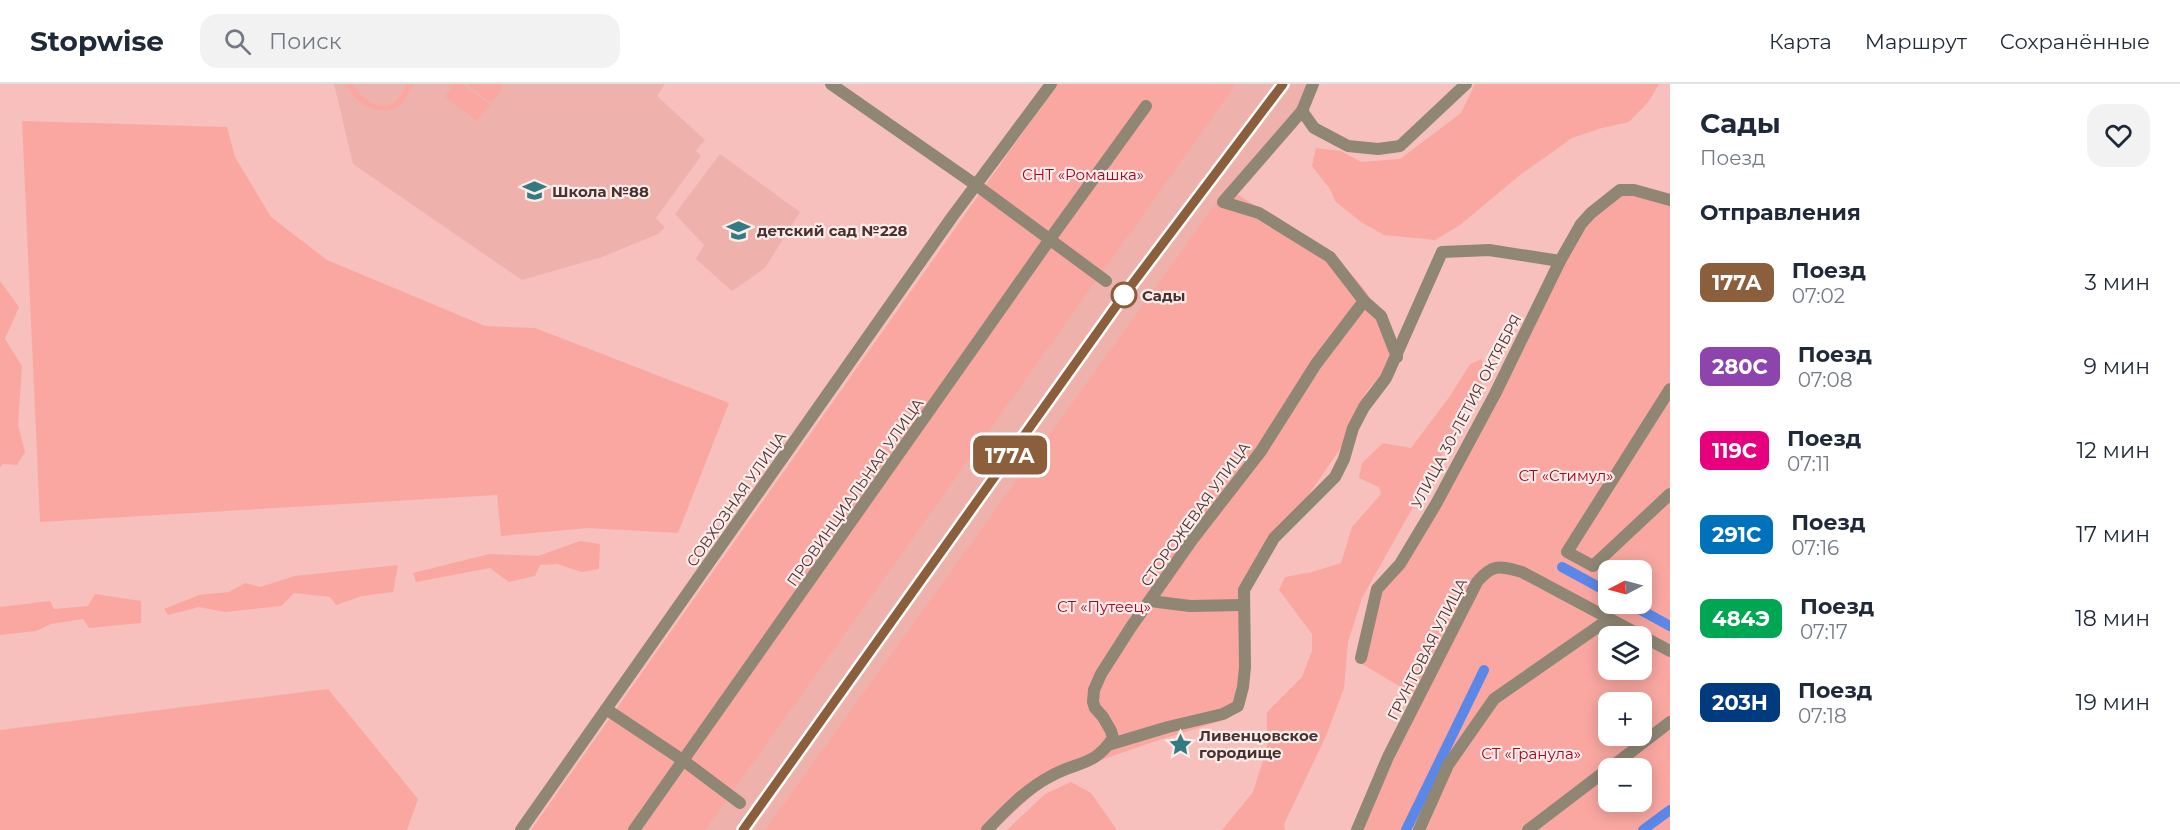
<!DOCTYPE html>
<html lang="ru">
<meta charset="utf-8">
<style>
:root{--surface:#fff;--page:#f2f2f3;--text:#1f2937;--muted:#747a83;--line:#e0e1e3}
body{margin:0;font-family:Montserrat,sans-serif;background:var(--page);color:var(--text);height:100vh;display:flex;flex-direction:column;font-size:22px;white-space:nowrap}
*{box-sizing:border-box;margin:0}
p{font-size:20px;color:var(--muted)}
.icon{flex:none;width:33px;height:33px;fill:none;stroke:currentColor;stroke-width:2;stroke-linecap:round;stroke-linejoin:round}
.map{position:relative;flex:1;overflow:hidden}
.drawer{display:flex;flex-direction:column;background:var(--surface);width:510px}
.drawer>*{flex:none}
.badge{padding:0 12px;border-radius:9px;font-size:21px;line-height:39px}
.needle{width:39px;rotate:264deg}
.buttons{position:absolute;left:1598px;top:476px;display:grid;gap:12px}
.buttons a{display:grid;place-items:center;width:54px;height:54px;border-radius:12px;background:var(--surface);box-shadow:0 3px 15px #0003;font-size:30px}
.map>.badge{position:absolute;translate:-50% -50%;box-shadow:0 0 0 3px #fff}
h2{padding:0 30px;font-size:22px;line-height:54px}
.round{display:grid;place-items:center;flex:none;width:63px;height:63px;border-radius:18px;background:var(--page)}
.headline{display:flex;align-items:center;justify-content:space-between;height:102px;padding:0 30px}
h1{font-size:28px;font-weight:700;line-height:45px}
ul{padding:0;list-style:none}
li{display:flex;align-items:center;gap:18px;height:84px;padding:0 30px}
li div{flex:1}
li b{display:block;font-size:22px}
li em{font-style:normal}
li .badge{min-width:66px;font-weight:700;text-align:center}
header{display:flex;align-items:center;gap:36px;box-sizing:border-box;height:84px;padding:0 30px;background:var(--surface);border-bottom:2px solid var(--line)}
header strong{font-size:28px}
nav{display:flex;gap:33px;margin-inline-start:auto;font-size:21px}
.search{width:420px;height:54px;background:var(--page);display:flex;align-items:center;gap:15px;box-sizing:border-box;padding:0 21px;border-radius:18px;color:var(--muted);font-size:22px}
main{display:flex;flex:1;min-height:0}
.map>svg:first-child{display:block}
</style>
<header>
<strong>Stopwise</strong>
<div class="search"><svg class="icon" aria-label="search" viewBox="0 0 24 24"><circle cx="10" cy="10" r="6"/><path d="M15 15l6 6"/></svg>Поиск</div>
<nav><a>Карта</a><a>Маршрут</a><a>Сохранённые</a></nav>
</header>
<main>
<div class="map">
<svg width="1670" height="746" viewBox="0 0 1670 746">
<rect width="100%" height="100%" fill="#f7c0bc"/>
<g fill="#efb1ac">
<path d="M334,0H665L657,12L705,56L696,67L701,72L656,134L665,143L658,150L602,173L522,196L353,80Z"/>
<path d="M1233,0H1317L1219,117L770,746H697Z"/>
<path d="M720,70L800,128L765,184L732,207L696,175L704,161L675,130Z"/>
</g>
<g fill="#faa7a1" fill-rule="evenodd">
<path d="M347,0H352C359,14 382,30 397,16C401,12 404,5 408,0H414C410,7 404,19 397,23C377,33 353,19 347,0Z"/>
<path d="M454,0H462L490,21L477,37L445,12Z"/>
<path d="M467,0H499L503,3L491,19Z"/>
<path d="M1057,0H1236L705,746H531Z"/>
<path d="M1475,0H1659L1649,17L1629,38L1602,44L1572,54L1520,91L1460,141L1435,156L1384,151L1361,138L1335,117L1330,105L1312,82L1316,64L1341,67L1361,78L1400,75L1461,29Z"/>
<path d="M22,37L227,43L235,73L271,133L327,176L485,242L535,244L729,319L678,449L588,444L501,452L497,411L40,438Z"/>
<path d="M1227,104C1272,133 1332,163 1364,205C1379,225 1386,255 1391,279L1366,308L1342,362L1248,499L1250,593L1241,623L1227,635L1147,660L1067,688L1038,706L995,746H765Z"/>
<path d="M1624,105L1670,115V746H1353L1416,612L1357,577L1377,509L1468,357L1530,230L1603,117ZM1608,486H1641V519H1608ZM1608,552H1641V585H1608ZM1608,618H1641V651H1608ZM1608,684H1641V717H1608Z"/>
<path d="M0,197L19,223L5,255L22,282L18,341L25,368L17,381L3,380L0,383Z"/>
<path d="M1482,275V300L1362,514L1348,558L1344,604L1326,652L1284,740L1285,746H1222L1253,708L1267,664V628L1302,593L1312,567V550L1279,506L1285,493L1312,488L1341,479L1352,443L1381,410L1379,403L1359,394L1362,379L1383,359L1411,364L1450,312L1470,280Z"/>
<path d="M580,457L600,460L599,485L582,488L557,480L540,481L535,492L509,498L490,484L416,498L413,489L489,470L538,472Z"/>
<path d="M398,481L393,508L362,512L336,521L330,513L294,509L281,522L224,528L199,523L168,531L164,525L199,511L229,508L245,499L260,503L295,492Z"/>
<path d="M95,510L141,517V539L89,544L83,535L51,540L36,547L0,551V523L50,517L54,525L88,522Z"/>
<path d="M328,605L418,715L407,746H0V646Z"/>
<path d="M1071,698L1091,709L1117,746H1007L1045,710Z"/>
</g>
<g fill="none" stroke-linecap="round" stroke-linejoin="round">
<g stroke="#5b87e8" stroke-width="10">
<path d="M1562,483L1608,508"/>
<path d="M1628,519L1670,542"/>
<path d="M1406,746L1484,586"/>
<path d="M1643,746L1670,726"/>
</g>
<g stroke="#8f8674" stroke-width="12">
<path d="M831,0L976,101L1106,197"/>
<path d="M1313,0L1302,27L1223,118L1259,129L1330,173L1364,217L1381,232L1397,273"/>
<path d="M1302,27L1314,44L1348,62L1378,65L1400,62L1466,0"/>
<path d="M1670,305L1567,468L1593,482L1670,410"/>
<path d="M1150,517L1190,522L1243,521"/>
<path d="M1361,574L1377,505L1400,480L1436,420L1495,310L1560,177L1581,140L1591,129L1620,106H1634L1670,116"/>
<path d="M606,625L684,677L740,719"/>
<path d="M1108,661L1168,643L1223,630L1238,622L1243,603L1245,583L1244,506L1274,454L1335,393L1344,375L1353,344L1364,323L1386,294L1442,168L1489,166L1560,177"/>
<path d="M1610,684L1670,638"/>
<path d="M634,746L1050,155L1146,22"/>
<path d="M987,746C1006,726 1026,705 1051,692C1077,677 1094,683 1113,654L1111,647L1103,633L1095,624L1093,618L1094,606L1101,590L1131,543L1192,456L1261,367L1316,280L1364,217"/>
<path d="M1357,746L1388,673L1477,498C1493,479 1499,482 1522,488L1670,567"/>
<path d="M1419,746L1448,681L1494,615L1609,535"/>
<path d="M1528,746L1608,685"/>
</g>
<path stroke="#8f8674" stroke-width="12" d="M521,746L952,133L1051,0"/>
<defs>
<path id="rail" d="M743,746L1124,211L1283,0"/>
</defs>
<use href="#rail" stroke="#846361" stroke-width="5"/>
<use href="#rail" stroke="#fdecea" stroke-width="3" stroke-dasharray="9" stroke-linecap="butt"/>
</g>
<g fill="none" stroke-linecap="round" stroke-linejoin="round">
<defs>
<path id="line" d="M743,746L1124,211L1283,0"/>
</defs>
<use href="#line" stroke="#fff" stroke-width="14"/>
<use href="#line" stroke="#8b5e3c" stroke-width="9"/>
</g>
<defs>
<symbol id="school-bare" viewBox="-9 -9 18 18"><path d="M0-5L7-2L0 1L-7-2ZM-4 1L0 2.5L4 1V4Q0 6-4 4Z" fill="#327b82" stroke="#fdecea" stroke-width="2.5" paint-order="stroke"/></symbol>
<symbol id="sight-bare" viewBox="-9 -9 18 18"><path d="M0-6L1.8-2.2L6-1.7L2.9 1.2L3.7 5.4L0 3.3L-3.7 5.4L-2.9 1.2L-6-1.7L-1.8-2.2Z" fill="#327b82" stroke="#fdecea" stroke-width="2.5" paint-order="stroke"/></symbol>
</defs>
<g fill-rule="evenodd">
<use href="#school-bare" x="518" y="90" width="33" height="33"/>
<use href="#school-bare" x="722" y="130" width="33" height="33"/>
<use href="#sight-bare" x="1164" y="644" width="33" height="33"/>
</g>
<circle fill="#fff" stroke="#8b5e3c" stroke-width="3" cx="1124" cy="211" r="12"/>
<g text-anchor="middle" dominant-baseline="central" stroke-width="4.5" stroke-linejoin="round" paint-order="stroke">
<g font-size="15" fill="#a6031c" stroke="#fdecea">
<text x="1083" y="90">СНТ «Ромашка»</text>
<text x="1566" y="391">СТ «Стимул»</text>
<text x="1104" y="522">СТ «Путеец»</text>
<text x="1531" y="669">СТ «Гранула»</text>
</g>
<g font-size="15" font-weight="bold" fill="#473230" stroke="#fdecea" text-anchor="start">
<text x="552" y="107">Школа №88</text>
<text x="757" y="146">детский сад №228</text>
<text x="1199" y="651">Ливенцовское<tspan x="1199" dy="17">городище</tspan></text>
</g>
<g font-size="15" font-weight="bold" fill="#473230" stroke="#fdecea" text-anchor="start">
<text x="1142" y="211">Сады</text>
</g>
<g font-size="15" fill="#473230" stroke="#fdecea">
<text transform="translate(1466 327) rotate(-62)">УЛИЦА 30-ЛЕТИЯ ОКТЯБРЯ</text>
<text transform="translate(855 408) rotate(-55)">ПРОВИНЦИАЛЬНАЯ УЛИЦА</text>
<text transform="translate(736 415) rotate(-55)">СОВХОЗНАЯ УЛИЦА</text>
<text transform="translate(1195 430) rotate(-54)">СТОРОЖЕВАЯ УЛИЦА</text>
<text transform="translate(1427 565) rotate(-63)">ГРУНТОВАЯ УЛИЦА</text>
</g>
</g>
</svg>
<div class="buttons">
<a><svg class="needle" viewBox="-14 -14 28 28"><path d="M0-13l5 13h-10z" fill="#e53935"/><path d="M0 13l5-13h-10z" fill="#747a83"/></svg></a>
<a><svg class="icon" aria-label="layers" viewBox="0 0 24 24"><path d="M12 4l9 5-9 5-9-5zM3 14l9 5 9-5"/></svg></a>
<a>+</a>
<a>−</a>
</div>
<b class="badge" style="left:1010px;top:371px;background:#8b5e3c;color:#fff">177А</b>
</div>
<section class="drawer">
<div class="headline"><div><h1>Сады</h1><p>Поезд</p></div><a class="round"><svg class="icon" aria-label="heart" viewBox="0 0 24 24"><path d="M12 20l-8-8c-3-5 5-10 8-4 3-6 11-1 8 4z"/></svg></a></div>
<h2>Отправления</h2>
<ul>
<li><span class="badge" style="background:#8b5e3c;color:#fff">177А</span><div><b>Поезд</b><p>07:02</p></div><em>3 мин</em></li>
<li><span class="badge" style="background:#8e44ad;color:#fff">280С</span><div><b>Поезд</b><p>07:08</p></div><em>9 мин</em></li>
<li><span class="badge" style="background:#e6007e;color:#fff">119С</span><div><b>Поезд</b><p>07:11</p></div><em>12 мин</em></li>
<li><span class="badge" style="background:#0072bc;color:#fff">291С</span><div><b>Поезд</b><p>07:16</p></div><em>17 мин</em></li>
<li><span class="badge" style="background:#00a651;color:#fff">484Э</span><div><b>Поезд</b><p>07:17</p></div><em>18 мин</em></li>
<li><span class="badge" style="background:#003b80;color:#fff">203Н</span><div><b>Поезд</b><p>07:18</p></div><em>19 мин</em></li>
</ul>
</section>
</main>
